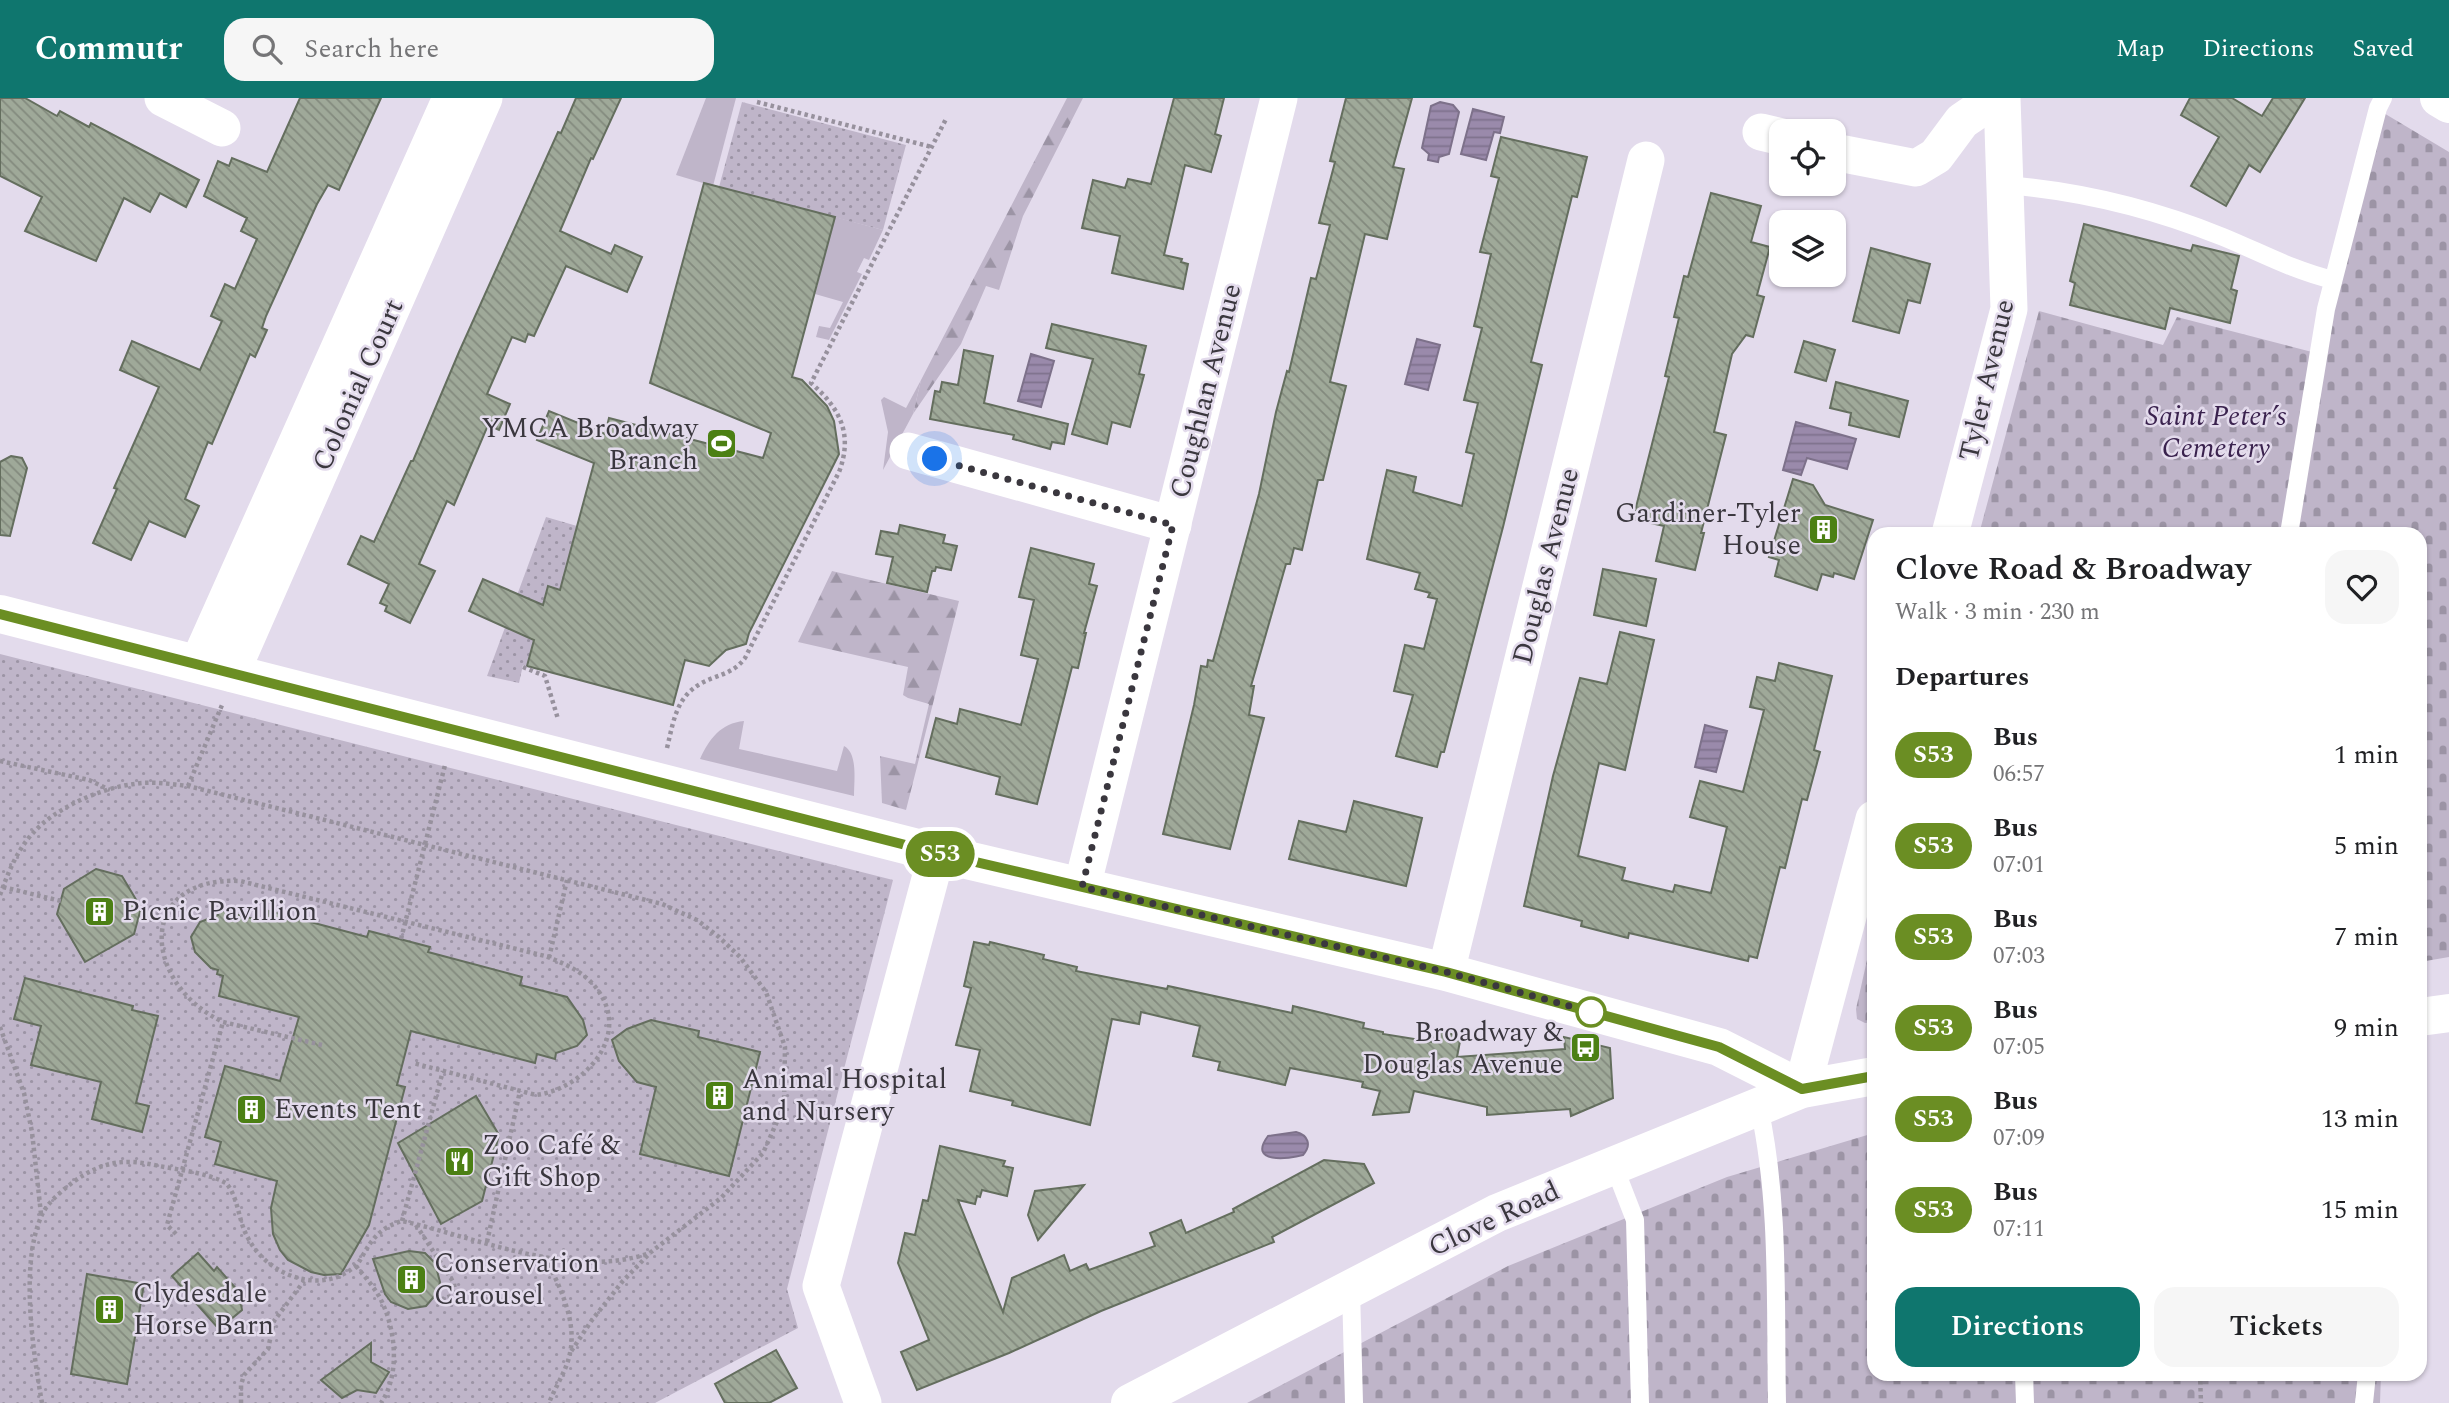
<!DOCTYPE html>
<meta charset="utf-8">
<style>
:root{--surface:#fff;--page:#f6f6f6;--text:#202124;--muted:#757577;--accent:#0f766e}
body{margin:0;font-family:Spectral,serif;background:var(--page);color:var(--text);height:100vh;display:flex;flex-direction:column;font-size:26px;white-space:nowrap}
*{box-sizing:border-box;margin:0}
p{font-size:23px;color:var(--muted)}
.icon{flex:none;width:38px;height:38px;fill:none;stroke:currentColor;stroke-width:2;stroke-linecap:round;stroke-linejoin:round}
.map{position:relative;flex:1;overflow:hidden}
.sheet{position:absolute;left:1867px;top:429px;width:560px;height:854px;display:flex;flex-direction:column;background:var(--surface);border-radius:21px;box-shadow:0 2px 5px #0004}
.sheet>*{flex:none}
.badge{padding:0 14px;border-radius:23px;font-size:24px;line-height:46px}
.buttons{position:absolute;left:1769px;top:21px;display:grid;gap:14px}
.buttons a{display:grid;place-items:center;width:77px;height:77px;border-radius:14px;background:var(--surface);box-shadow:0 2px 5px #0004;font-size:35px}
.you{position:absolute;width:35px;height:35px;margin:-18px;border:5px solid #fff;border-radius:50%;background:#1a73e8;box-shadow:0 0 0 10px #1a73e833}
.map>.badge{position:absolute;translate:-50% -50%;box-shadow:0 0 0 4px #fff}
h2{padding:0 28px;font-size:26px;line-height:63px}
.round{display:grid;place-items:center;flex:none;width:74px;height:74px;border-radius:21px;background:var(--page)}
.head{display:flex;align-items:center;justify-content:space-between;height:119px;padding:0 28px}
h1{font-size:33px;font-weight:600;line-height:52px}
.primary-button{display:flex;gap:14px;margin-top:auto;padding:14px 28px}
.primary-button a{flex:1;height:80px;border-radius:21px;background:var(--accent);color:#fff;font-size:28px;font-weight:600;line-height:80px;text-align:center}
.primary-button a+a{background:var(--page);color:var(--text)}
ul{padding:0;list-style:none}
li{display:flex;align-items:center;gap:21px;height:91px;padding:0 28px}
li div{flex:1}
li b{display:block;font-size:26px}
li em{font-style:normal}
li .badge{min-width:77px;font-weight:700;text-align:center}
header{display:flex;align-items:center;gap:42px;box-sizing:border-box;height:98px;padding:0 35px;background:var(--accent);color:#fff}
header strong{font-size:33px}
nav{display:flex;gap:38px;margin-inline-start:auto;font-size:24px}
.search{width:490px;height:63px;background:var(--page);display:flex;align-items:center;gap:18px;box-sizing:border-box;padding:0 24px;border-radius:21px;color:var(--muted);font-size:26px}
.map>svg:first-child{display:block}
</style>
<header>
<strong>Commutr</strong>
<div class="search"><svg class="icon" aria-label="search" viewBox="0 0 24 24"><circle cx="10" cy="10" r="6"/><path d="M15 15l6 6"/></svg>Search here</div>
<nav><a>Map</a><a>Directions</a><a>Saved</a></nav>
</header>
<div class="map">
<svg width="2449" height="1305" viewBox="0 0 2449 1305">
<defs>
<pattern id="forest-firs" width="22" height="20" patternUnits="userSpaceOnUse" patternTransform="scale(1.75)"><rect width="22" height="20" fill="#bfb5c9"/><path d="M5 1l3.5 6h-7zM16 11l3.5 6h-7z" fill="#9c94a5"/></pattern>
<pattern id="cemetery-stones" width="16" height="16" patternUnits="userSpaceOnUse" patternTransform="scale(1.75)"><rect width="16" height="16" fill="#bfb5c9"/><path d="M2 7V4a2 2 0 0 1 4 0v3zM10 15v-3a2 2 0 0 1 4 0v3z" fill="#9c94a5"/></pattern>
<pattern id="park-dots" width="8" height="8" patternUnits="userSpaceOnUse" patternTransform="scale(1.75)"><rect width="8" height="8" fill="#bfb5c9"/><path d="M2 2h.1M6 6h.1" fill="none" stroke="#9c94a5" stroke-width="1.8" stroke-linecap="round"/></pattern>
<pattern id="water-rules" width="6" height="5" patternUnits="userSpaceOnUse" patternTransform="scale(1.75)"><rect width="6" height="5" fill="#9a8aab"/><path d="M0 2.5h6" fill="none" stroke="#7f728d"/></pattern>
<pattern id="building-back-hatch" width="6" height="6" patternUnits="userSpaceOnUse" patternTransform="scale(1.75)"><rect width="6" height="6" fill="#9fa999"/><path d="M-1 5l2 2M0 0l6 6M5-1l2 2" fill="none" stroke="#838a7e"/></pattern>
</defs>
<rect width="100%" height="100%" fill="#e3dbec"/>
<g fill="#bfb5c9">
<path d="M706,0H736L713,88L676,77Z"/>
<path d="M835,119L883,132L869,162L864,160L857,174L862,176L829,242L816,239L819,228L830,230L843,204L815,196Z"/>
<path d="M921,282L913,316L883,372L888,334L881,302L884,299L906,310Z"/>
<path d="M744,623L739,651L837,673L844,648C858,655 854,683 854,698L700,661C709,641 721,625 744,623Z"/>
</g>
<g fill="url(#forest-firs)">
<path d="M1067,0H1083L1023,118L999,192L986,188L961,246L913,316L921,282Z"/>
<path d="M832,473L959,503L906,712L882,705L880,658L915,666L929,606L908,600L903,597L908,569L798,544Z"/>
</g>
<g fill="url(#cemetery-stones)">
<path d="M2372,8L2449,54V859L2420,864V436H1979L2039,213L2163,247L2177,219L2312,254Z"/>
<path d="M1874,831V924L1865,925L1857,921L1856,911Z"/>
<path d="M1874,1035V1276H2381L2380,1305H1247L1508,1168L1727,1079Z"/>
</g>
<g fill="url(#park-dots)">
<path d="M742,4L906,47L883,132L719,89Z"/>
<path d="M546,419L577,428L560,492L548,489L527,568L523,567L519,585L487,578Z"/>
<path d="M0,556L893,782L787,1191L798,1230L655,1305H0Z"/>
</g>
<g fill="url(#water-rules)" stroke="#7d718a" stroke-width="2">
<path d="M1440,4L1453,7L1459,14L1449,56L1439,59L1438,64L1428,62L1429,56L1422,50L1431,8Z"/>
<path d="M1473,11L1504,19L1500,35L1494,34L1486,62L1461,56Z"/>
<path d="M1417,241L1440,247L1428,292L1405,286Z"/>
<path d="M1031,256L1054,263L1041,309L1018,303Z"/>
<path d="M1796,324L1856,341L1847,371L1807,360L1801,377L1783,372Z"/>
<path d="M1705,627L1727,633L1716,674L1695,669Z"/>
<path d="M1296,1034C1308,1037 1312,1047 1303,1057C1289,1061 1247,1066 1268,1038Z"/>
</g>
<g fill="url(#building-back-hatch)" stroke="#646e5e" stroke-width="2">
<path d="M0,0H25L57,18L60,13L89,29L91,25L199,82L186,109L160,95L150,114L124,100L96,163L25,133L42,99L0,78Z"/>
<path d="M300,0H381L339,92L328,87L317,106L266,218L262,230L267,232L255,259L250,256L212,346L208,344L185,401L199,408L185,439L149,423L131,462L93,445L117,391L114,390L159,289L120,272L132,243L200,272L222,223L211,218L225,186L235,191L257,141L241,133L247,120L204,98L218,63L229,68L232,60L267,74Z"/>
<path d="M576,0H621L593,61L591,60L560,133L611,156L615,147L642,159L627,194L566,168L534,238L528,236L525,244L512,239L487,296L510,306L499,332L488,327L454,407L447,403L419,466L435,473L410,525L385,513L387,508L380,505L389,486L348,466L361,438L374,444L411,363H413L459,254L558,34L561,35Z"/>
<path d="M1174,0H1224L1215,36L1221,38L1211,74L1185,67L1164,157L1182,161L1181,164L1188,166L1183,191L1112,175L1120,138L1082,130L1093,82L1125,90L1128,81L1151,86Z"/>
<path d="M1346,0H1412L1393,69L1404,71L1387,141L1365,136L1330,284L1346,288L1323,382H1318L1302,452L1294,450L1290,466H1286L1251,588H1254L1249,617L1264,620L1230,751L1163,736L1194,607L1201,568L1207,569L1208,562L1213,563L1259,396L1276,314L1287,273L1289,274L1311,180L1316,181L1330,127L1319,125L1335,64L1330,63Z"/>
<path d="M2190,0H2232L2262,18L2273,0H2305L2260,74L2249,67L2226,108L2191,88L2219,39L2181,17Z"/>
<path d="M1501,39L1587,59L1577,99L1572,98L1531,264L1542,267L1503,429L1444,654H1441L1437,669L1396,658L1413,597L1394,593L1405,547L1424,551L1437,501L1428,499L1430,495L1415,491L1420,475L1367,461L1387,372L1416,379L1413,394L1462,408L1474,356L1466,354L1478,305L1464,302L1482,230L1474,228L1491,156L1480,154L1499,80L1491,78Z"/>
<path d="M704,85L835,119L792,279L802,282L827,308L834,323L839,356L749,535L746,546L726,552L709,568L685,562L673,607L527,568L534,542L469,513L483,481L543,507L548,488L560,492L594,365L537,342L549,313L605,336L609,320L763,360L771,335L650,285Z"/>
<path d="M1711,95L1761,108L1751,144L1770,149L1757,197L1764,199L1753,239L1746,237L1732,256L1714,334L1726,337L1701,435H1704L1695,472L1656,463L1664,428L1633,421L1669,279L1665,278L1679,220L1674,219L1684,178L1688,179Z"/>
<path d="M2084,126L2191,153L2193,147L2239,158L2231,191L2237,193L2230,225L2170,210L2165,231L2070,207L2075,185L2070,183Z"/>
<path d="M1871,150L1930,166L1920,205L1908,202L1899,235L1853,223Z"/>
<path d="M1052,226L1146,248L1139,276L1144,277L1130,329L1112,324L1107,346L1072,336L1093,261L1046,250Z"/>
<path d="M1804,243L1835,252L1826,283L1795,274Z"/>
<path d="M964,252L993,258L984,305L1068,326L1064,346L1052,344L1050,351L1013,341L1014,337L930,321L935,293L940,294L942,284L958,287Z"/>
<path d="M1836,284L1908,303L1899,339L1849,327L1851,315L1830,310Z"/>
<path d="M11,358L22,360L27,370L10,438L0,437V364Z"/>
<path d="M1793,381L1813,387L1825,407L1873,422L1854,481L1834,475L1833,479L1822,476L1817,492L1775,478L1779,462L1769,459Z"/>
<path d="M900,427L945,437L943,445L957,448L951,472L936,469L935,473H932L927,494L887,485L893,459L876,456L881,433L898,436Z"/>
<path d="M1031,450L1094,466L1089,486L1097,488L1084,535H1086L1078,570L1072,569L1037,706L996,696L1000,679L926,659L936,620L957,626L960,611L1021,627L1038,561L1021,557L1034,502L1019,499Z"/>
<path d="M1603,471L1656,481L1646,528L1594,517Z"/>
<path d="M1620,534L1654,542L1625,672L1599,665L1578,758L1625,770L1622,782L1673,794L1675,787L1711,795L1727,729L1690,719L1700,683L1743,694L1764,612L1750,609L1757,579L1775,583L1779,565L1832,578L1814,652L1820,654L1807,702L1802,701L1785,770L1780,769L1757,860L1749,858L1748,863L1629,835L1628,840L1581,828L1582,823L1524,808L1553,678L1580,580L1607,586Z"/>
<path d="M1354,703L1422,720L1406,788L1289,761L1299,723L1346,734Z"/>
<path d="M96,771L122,778L141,810L134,836L85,864L57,816L64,791Z"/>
<path d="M219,812L266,824L269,813L367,839L369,833L430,849L428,854L522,879L520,887L567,899L583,922L587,937L577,948L556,955L555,961L537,956L535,965L411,933L397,987L405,989L369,1127L341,1176L324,1177L311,1174L288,1162L280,1152L273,1136L271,1110L277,1083L215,1066L221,1044L205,1039L225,968L280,983L299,919L219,898L223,878L217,876L218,872L211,870L195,854L191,839L200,824L218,817Z"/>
<path d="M974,844L989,847L990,844L1044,857L1043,861L1077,869L1076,873L1167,891L1168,888L1292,915L1293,908L1364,925L1363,930L1383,934V936L1433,944L1436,933L1461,938L1457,959L1565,951L1564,939L1610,950L1613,1000L1571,1018L1570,1011L1487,1017V1009L1414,993L1409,1014L1373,1017L1380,993L1362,989L1363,984L1290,970L1285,987L1218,972L1220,964L1193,958L1200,928L1141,914L1139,926L1112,921L1090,1027L1012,1007L1013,1003L970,993L980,952L956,947L971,890L964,888Z"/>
<path d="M25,880L133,908L132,912L158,918L136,1005L149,1008L142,1034L92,1021L101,984L31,967L41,928L14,921Z"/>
<path d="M651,922L699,933L698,939L760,954L729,1078L640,1056L656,989L637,984L619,963L612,942L627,931Z"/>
<path d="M476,998L499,1037L482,1103L441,1126L398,1045Z"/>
<path d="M940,1048L1005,1063L1003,1068L1013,1070L1007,1098L982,1092L980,1099L977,1098L975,1106L958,1102L1003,1214L1012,1180L1064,1157L1070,1173L1086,1166L1089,1172L1155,1148L1150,1135L1181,1122L1186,1135L1234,1114L1233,1111L1324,1062L1364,1066L1374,1085L1272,1139L1274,1144L1101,1213L1009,1255L917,1292L901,1254L929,1242L898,1165L905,1135L915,1137L923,1102L928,1103Z"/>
<path d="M1084,1087L1038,1142L1028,1117L1035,1093Z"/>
<path d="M409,1153L425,1155L435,1165L440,1184L438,1194L426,1208L408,1211L391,1204L385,1196L373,1161Z"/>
<path d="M198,1155L214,1173L217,1169L239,1194L242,1212L219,1231L172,1178Z"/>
<path d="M87,1176L144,1186L127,1286L71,1276Z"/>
<path d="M371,1245V1264L389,1274L376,1295L357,1292L342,1300L321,1282Z"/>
<path d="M776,1252L797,1290L769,1305H725L715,1286Z"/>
</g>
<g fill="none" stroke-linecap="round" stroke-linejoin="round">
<g stroke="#97919d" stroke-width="4.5" stroke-dasharray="3.5 3.5" stroke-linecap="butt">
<path d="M757,4L932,49"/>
<path d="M523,569L545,578L558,621"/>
<path d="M667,650C675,617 677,593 713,580C726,575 736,572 745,560L839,374C853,337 841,311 811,285L946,21"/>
<path d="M0,663L89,682L110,692"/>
<path d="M188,688L222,607"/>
<path d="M3,789L61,803"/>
<path d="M0,797C8,775 17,752 33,735C55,710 101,690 134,686C152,683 170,686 188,688L662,806L697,822L719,839L740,859L766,894L785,949L784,1008L763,1055L721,1100L651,1154L622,1184L592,1222L570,1255"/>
<path d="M401,841L445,667"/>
<path d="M549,860L567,782"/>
<path d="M0,929L24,995L32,1034L41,1116"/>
<path d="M322,947L223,924C141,885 136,778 240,783L545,858C566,866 589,876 601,897C629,943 580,992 536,997L413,965"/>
<path d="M402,1123L443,973"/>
<path d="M416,1127L454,1185L455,1193L451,1198L439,1202"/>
<path d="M176,1136L167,1127L223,924"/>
<path d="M487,1144L520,993"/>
<path d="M546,1161C560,1189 577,1223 570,1255C567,1272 555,1289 549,1305"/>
<path d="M356,1168C365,1179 376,1191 382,1204C396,1234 400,1277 381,1305"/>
<path d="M2200,1276L2201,1305"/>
<path d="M42,1305C33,1254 20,1167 41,1119C47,1104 61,1094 73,1084C103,1063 124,1060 159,1068C180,1072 207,1075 226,1085C239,1100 238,1123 248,1140C267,1177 319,1197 353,1170C358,1167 360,1162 363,1157C373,1139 382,1129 402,1123C479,1140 573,1182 650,1155"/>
<path d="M241,1305V1287L244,1277L268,1251L274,1223L304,1183"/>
</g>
<g stroke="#fff" stroke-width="18">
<path d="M2005,87C2082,93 2151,110 2223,139C2262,155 2292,172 2333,182"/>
<path d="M2289,436L2326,211L2378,10L2383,0"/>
<path d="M1759,1009C1780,1105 1775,1207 1777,1305"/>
<path d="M1614,1068L1635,1122L1640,1305"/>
<path d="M1351,1191L1354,1305"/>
<path d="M2024,1276L2025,1305"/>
<path d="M2364,1305L2367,1276"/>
</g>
<g stroke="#fff" stroke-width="37">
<path d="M163,0L222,30"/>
<path d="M1761,34L1782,39"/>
<path d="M1834,54L1916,70L1936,58L1962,23L1996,0"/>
<path d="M908,353L1173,427"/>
<path d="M1950,436L2009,211L2002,0"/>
<path d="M198,566L451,0"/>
<path d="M231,575L484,0"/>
<path d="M1082,789L1279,0"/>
<path d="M1446,874L1646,62"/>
<path d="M1802,991L1874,721"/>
<path d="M863,1305L821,1188L937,755"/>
</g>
<g stroke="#fff" stroke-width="38">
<path d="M2439,0L2449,6"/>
<path d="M0,516L937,755L1446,874L1719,949L1802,991"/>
<path d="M2420,919L2449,915"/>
<path d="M1130,1305L1497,1115L1802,991L1874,978"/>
</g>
</g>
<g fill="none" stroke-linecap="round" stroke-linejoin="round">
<defs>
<path id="line" d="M0,516L937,755L1446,874L1719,949L1802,991L1874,978"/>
</defs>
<use href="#line" stroke="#fff" stroke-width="16"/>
<use href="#line" stroke="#6b8e23" stroke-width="10"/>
<path stroke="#3a373e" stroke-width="7" stroke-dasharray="0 12.6" d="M935,361L1173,427L1082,789L1446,874L1595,915L1591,914"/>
</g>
<defs>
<symbol id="stadium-square" viewBox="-11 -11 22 22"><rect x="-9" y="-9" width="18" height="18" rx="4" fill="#4c8014" stroke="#e3dbec"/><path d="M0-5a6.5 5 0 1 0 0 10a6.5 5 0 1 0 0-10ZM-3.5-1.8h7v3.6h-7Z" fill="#fff"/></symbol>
<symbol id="building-square" viewBox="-11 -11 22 22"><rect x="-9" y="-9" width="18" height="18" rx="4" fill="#4c8014" stroke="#e3dbec"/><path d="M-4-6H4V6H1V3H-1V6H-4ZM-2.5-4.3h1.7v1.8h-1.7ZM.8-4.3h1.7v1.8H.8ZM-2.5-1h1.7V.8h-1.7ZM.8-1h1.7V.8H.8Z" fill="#fff"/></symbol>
<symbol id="bus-square" viewBox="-11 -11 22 22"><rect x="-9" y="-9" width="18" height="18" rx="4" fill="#4c8014" stroke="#e3dbec"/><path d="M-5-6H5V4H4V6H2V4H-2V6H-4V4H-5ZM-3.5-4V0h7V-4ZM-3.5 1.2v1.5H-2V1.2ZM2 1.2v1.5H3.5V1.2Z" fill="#fff"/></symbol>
<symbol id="restaurant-square" viewBox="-11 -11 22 22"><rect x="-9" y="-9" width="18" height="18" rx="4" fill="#4c8014" stroke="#e3dbec"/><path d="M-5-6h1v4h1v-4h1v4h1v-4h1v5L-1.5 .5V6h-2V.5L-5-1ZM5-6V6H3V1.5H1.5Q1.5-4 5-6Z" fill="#fff"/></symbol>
</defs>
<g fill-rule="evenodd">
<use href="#stadium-square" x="704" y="328" width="35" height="35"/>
<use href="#building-square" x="1806" y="414" width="35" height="35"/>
<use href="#building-square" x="82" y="796" width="35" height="35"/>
<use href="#bus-square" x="1568" y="932" width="35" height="35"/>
<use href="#building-square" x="702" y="980" width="35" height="35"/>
<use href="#building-square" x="234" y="994" width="35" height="35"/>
<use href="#restaurant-square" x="442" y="1046" width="35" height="35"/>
<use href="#building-square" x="394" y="1164" width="35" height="35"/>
<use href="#building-square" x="92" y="1194" width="35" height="35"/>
</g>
<circle fill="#fff" stroke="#6b8e23" stroke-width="3.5" cx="1591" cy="914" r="14"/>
<g text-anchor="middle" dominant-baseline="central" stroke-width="5" stroke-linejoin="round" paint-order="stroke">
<g font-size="28" fill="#3a373e" stroke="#e3dbec">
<text transform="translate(1987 282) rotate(-77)">Tyler Avenue</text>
<text transform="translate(358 287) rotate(-66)">Colonial Court</text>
<text transform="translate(1206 293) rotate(-76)">Coughlan Avenue</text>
<text transform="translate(1546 468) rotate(-76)">Douglas Avenue</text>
<text transform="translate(1494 1121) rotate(-25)">Clove Road</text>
</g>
<g font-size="28" font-style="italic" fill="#3a224e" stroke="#e3dbec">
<text x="2216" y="318">Saint Peter’s<tspan x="2216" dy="32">Cemetery</tspan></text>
</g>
<g font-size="28" fill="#3a373e" stroke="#e3dbec" text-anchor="start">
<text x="698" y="330" text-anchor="end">YMCA Broadway<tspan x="698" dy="32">Branch</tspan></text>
<text x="1801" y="415" text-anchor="end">Gardiner-Tyler<tspan x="1801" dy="32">House</tspan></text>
<text x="122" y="813">Picnic Pavillion</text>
<text x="1563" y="934" text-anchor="end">Broadway &amp;<tspan x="1563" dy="32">Douglas Avenue</tspan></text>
<text x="742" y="981">Animal Hospital<tspan x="742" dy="32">and Nursery</tspan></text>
<text x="274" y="1011">Events Tent</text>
<text x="482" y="1047">Zoo Café &amp;<tspan x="482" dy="32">Gift Shop</tspan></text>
<text x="434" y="1165">Conservation<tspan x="434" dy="32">Carousel</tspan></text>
<text x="133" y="1195">Clydesdale<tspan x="133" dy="32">Horse Barn</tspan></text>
</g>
</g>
</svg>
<div class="buttons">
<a><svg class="icon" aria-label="locate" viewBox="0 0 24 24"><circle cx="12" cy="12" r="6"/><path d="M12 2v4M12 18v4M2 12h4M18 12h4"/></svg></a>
<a><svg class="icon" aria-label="layers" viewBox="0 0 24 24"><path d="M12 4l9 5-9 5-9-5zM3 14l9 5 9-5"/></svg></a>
</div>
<div class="you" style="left:935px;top:361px"></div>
<b class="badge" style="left:940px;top:756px;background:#6b8e23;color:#fff">S53</b>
<section class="sheet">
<div class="head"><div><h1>Clove Road &amp; Broadway</h1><p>Walk · 3 min · 230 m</p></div><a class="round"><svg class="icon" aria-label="heart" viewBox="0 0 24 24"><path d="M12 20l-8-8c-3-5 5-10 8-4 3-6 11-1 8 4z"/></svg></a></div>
<h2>Departures</h2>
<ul>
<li><span class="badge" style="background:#6b8e23;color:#fff">S53</span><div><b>Bus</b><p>06:57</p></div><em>1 min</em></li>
<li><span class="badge" style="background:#6b8e23;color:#fff">S53</span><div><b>Bus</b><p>07:01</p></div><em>5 min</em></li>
<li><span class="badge" style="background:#6b8e23;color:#fff">S53</span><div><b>Bus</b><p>07:03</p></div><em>7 min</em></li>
<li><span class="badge" style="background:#6b8e23;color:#fff">S53</span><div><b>Bus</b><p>07:05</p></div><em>9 min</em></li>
<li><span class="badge" style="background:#6b8e23;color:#fff">S53</span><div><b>Bus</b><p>07:09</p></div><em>13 min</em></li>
<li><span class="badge" style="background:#6b8e23;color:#fff">S53</span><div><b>Bus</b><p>07:11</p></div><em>15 min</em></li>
</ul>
<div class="primary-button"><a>Directions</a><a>Tickets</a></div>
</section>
</div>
